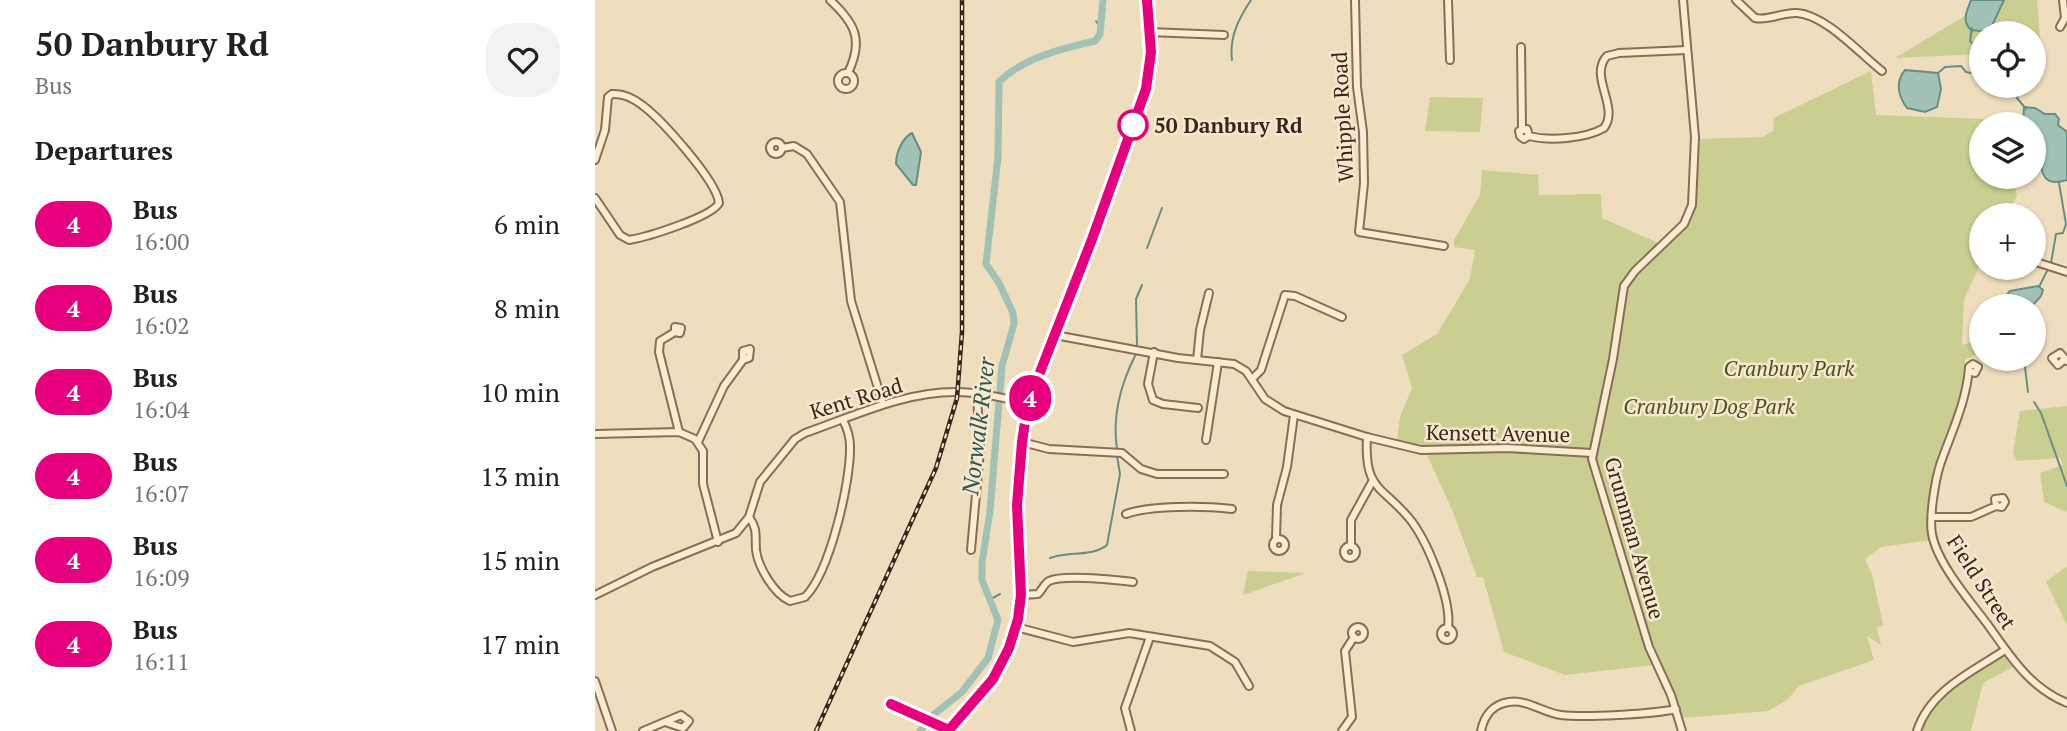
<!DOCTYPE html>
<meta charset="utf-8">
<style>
:root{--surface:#fff;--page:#f2f2f2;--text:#202124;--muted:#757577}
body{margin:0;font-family:"PT Serif",serif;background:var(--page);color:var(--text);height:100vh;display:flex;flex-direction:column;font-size:26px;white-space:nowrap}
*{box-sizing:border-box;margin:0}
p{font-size:23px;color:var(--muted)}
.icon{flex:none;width:38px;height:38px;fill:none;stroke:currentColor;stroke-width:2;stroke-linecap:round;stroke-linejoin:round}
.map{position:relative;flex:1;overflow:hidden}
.side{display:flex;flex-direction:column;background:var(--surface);width:595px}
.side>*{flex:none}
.badge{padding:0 14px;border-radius:23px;font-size:24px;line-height:46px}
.fabs{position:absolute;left:1374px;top:21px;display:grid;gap:14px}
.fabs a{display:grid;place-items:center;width:77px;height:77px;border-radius:50%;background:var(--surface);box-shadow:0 2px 5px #0004;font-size:35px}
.map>.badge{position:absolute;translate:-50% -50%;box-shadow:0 0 0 4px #fff}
h2{padding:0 35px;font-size:26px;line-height:63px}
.round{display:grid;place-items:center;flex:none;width:74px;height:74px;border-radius:28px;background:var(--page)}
.summary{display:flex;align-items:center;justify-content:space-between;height:119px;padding:0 35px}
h1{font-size:33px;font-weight:700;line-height:52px}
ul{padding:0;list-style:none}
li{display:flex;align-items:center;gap:21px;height:84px;padding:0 35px}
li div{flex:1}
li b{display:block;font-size:26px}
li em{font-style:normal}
li .badge{min-width:77px;font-weight:700;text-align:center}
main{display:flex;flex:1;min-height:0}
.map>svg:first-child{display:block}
</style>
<main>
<section class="side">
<div class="summary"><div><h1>50 Danbury Rd</h1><p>Bus</p></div><a class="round"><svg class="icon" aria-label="heart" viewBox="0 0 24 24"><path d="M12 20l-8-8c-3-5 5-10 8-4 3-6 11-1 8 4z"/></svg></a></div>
<h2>Departures</h2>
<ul>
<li><span class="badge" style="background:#e6007e;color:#fff">4</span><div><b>Bus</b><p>16:00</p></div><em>6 min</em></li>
<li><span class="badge" style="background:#e6007e;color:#fff">4</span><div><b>Bus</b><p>16:02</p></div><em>8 min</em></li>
<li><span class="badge" style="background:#e6007e;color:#fff">4</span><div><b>Bus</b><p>16:04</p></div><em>10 min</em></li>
<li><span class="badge" style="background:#e6007e;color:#fff">4</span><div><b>Bus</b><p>16:07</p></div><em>13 min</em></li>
<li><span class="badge" style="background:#e6007e;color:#fff">4</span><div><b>Bus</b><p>16:09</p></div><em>15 min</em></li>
<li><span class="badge" style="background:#e6007e;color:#fff">4</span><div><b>Bus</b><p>16:11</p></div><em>17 min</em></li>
</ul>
</section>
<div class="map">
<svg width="1472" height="731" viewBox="0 0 1472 731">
<rect width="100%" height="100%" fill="#efdebd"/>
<g fill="#cace91">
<path d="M1396,0H1442L1446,51H1439L1438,33H1386V54L1300,58Z"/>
<path d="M1276,71L1281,115L1390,119L1394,124H1386V177H1417L1422,196L1411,215H1386V263L1369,299L1367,345L1382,340L1386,352L1370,360L1371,372L1365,397L1341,468L1336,540L1286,547L1270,559L1277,574L1288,625L1282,628L1286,645L1272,636L1279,660L1204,686L1192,700L1173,711L1087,718L1071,679L1059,665L970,675L909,652L888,577H882L858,512L831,453L893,450L833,449L802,442L805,417L817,388L807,355L842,334L875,279L880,250L859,247V240L885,195L887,170L943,175L944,195L1006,194L1007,218L1066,244L1026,286L1019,339L1029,291L1035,280L1093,221L1102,139L1168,137L1178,131L1179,118Z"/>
<path d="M835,97L888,98L885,132L830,131Z"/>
<path d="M1472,406V512L1449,502L1445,473L1468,465L1465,458L1422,461L1418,453L1425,411Z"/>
<path d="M1472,566V625L1451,582Z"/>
<path d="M653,571H654L711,573L648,595Z"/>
<path d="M1410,653L1419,666L1388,683L1376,731H1326C1337,692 1379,674 1410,653Z"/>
</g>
<g fill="#a1c1b6" stroke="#688e83" stroke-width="2">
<path d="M1376,0H1409L1394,32L1376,30C1366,20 1372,12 1376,0Z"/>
<path d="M1310,70L1343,73L1346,89L1342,107L1330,112L1312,108C1303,96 1300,82 1310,70Z"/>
<path d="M1429,107L1440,108L1450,114H1460L1464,119L1463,125L1472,132V180C1450,187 1446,176 1445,156L1439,151L1438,124H1428Z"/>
<path d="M317,133L326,152L321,185H318L301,164C301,153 307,138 317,133Z"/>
<path d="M1443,286L1448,290L1446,296L1437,306H1402L1415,291Z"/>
</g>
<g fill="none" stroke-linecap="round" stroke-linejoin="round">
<g stroke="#688e83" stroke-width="2">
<path d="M501,21L505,27"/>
<path d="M1377,28L1375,41L1384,51L1383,59L1386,62"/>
<path d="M637,60C634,37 644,18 656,0"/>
<path d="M1343,73L1350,67L1366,66L1371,72L1386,75"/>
<path d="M1419,86L1422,98L1431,109"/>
<path d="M552,248L567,208"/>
<path d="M1456,263L1461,234L1468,233L1471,224L1464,183"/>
<path d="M1444,287L1453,269"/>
<path d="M542,346L541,299L547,285"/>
<path d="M1429,359L1433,392"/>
<path d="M1439,402L1446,413L1472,486"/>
<path d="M522,449C517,416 526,383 541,354"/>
<path d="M455,558C472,551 498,557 512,545L525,474L522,456"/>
<path d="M394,600L405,594"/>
</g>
<path stroke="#a1c1b6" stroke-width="7" d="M325,731L337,716L367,692L393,658L403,620L387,580V563L395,511L407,366L419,324L418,313L404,283L391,264L403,157L404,82C428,58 468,48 500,41L505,34L508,0"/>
<defs>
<g id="minor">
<path d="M235,0C260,23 269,40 253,73"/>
<path d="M760,0L762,87L768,132L769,183L764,232L849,246"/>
<path d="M853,0L855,60"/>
<path d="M1141,0L1160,18C1174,21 1187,12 1202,13C1231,15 1265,54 1287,71"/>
<path d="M1465,27L1470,18L1468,0"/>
<path d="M555,32L629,35"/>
<path d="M926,47L927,128"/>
<circle cx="251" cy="81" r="8"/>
<path d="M934,136L932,129L924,131L925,136L929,139L934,136C954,141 990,139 1009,128C1025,107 993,76 1012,56L1024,53L1092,50"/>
<circle cx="181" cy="148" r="6"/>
<path d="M187,148L199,146L212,154L245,202L256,301L288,404"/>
<path d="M0,160L10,130L13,97L17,94C28,93 38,98 47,105C66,119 122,181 124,203C117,217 52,237 34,240L25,235L0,198"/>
<path d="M1438,261L1472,272"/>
<path d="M80,332V327L86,328L85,333L80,332L65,341L64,352L84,432"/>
<path d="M460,335L583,358L639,364L651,371L670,399L689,411L772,437L826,450L912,448L997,453"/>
<path d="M559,352L553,384L558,400L568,404L603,408"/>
<path d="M602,360L605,330L614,293"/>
<path d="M1469,360L1463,365L1457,358L1465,353L1472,361"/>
<path d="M1374,371L1380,373L1383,367L1378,364L1374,367C1372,401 1356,433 1345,465C1340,481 1334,518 1337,534C1342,563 1375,601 1393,625C1416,657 1434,687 1472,703"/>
<path d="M657,379L666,370L690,295L700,296L747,317"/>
<path d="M0,434L84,432L100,439L108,451V484L123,542"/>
<path d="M772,437C769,490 786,485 814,518C832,540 857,600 853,628"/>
<path d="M611,440L623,362"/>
<path d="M103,442L129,386L148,360V351L155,349L154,358L148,360"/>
<path d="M427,442L454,449L527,453L546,469L562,474H629"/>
<path d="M531,514C556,505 610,506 637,509"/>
<path d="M154,517C163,529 160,536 161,550C163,567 179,594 195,601L210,597C235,572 256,481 255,446C255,437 252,428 248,420"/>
<path d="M1338,517H1376L1401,506L1407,507L1410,502L1408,498L1400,499L1401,506"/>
<circle cx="684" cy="545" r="6"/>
<path d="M681,539L682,505L692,467L699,415"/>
<path d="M756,546V520L777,482"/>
<circle cx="755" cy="552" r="6"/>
<path d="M376,550L385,450L382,394"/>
<path d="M0,595L57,567L141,533L154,517L165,482L200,439L210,433C259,416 310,391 363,392C386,392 411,399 433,403"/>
<path d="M426,595L443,594C447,590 449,584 454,581C469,574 520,580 538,582"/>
<circle cx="763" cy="633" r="6"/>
<path d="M421,627L478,642L534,633L615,646L640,662L654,686"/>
<circle cx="852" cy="634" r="6"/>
<path d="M0,681L17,731"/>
<path d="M48,731L86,715L94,721L88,728L70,722"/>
<path d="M536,731L530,708L555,637"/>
<path d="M747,731L757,717L750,651L759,637"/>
<path d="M886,731C889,716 898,704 914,702C932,699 949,713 966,715C989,718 1059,714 1081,709"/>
<path d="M1087,731L1076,695L1054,647L997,459L1018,359L1029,286L1040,271L1089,224L1097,205L1100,137L1088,0"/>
<path d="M1322,731C1335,690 1377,672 1410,650"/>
</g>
<path id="highway" d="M353,731L398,679L413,648L423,619L426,595L422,505L427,442L433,403L496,242L551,89L556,52L552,0"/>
</defs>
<use href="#minor" stroke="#886e56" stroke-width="10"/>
<use href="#highway" stroke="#553c2b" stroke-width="13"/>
<use href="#minor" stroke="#faebd1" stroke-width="6"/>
<use href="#highway" stroke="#e49749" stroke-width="10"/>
<defs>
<path id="rail" d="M221,731L341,468L362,398L367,332V0"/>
</defs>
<use href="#rail" stroke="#37271b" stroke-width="4.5"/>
<use href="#rail" stroke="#f7e8cd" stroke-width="2" stroke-dasharray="5" stroke-linecap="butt"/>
</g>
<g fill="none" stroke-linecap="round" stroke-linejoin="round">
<defs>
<path id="line" d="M296,704L354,730L398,679L414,648L423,619L426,595L422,505L427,442L433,403L496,242L551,89L556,52L552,0"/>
</defs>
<use href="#line" stroke="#fff" stroke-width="16"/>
<use href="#line" stroke="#e6007e" stroke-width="10"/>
</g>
<circle fill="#fff" stroke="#e6007e" stroke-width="3.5" cx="538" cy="125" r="14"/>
<g text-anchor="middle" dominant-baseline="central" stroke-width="5" stroke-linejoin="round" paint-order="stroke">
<g font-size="21" fill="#37271b" stroke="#f7e8cd">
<text transform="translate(747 117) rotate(-93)">Whipple Road</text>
<text transform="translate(261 398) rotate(-17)">Kent Road</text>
<text transform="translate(903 433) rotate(1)">Kensett Avenue</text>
<text transform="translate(1040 538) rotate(74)">Grumman Avenue</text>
<text transform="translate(1387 582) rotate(57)">Field Street</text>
</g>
<g font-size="21" font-weight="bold" fill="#37271b" stroke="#f7e8cd" text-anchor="start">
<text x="559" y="125">50 Danbury Rd</text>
</g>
<g font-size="21" font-style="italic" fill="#4a5421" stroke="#f7e8cd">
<text x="1194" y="368">Cranbury Park</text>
<text x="1114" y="406">Cranbury Dog Park</text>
</g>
<g font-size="23" font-style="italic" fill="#2a5752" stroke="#f7e8cd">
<text transform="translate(383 426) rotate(-83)">Norwalk River</text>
</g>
</g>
</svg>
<div class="fabs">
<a><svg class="icon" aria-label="locate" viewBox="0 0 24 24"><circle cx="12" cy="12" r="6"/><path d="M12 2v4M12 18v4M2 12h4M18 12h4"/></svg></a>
<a><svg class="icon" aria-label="layers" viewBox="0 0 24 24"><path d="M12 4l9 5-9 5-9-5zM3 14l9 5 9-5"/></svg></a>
<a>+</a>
<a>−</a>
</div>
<b class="badge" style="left:435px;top:398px;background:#e6007e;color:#fff">4</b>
</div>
</main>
